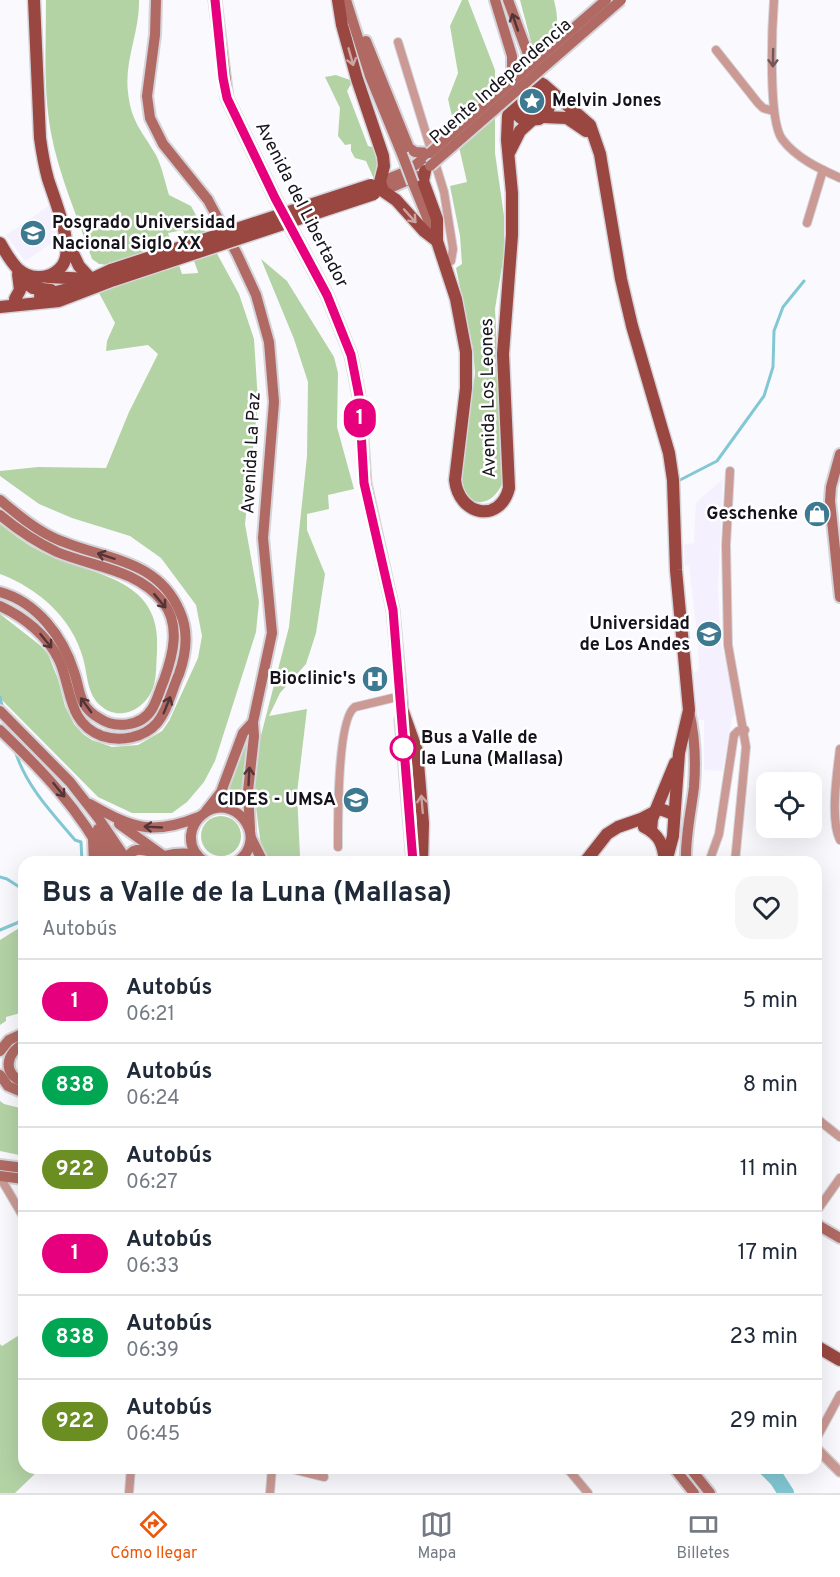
<!DOCTYPE html>
<html lang="es">
<meta charset="utf-8">
<style>
:root{--surface:#fff;--page:#f6f6f7;--text:#1f2937;--muted:#747a83;--line:#e0e1e3;--accent:#ea580c}
body{margin:0;font-family:Overpass,sans-serif;background:var(--page);color:var(--text);height:100vh;display:flex;flex-direction:column;font-size:22px;white-space:nowrap}
*{box-sizing:border-box;margin:0}
p{font-size:20px;color:var(--muted)}
.icon{flex:none;width:33px;height:33px;fill:none;stroke:currentColor;stroke-width:2;stroke-linecap:round;stroke-linejoin:round}
.map{position:relative;flex:1;overflow:hidden}
.details{position:absolute;left:18px;top:856px;width:804px;height:618px;display:flex;flex-direction:column;background:var(--surface);border-radius:18px;box-shadow:0 6px 24px #0002}
.details>*{flex:none}
.badge{padding:0 12px;border-radius:20px;font-size:21px;line-height:39px}
.buttons{position:absolute;left:756px;top:772px;display:grid;gap:12px}
.buttons a{display:grid;place-items:center;width:66px;height:66px;border-radius:12px;background:var(--surface);box-shadow:0 6px 24px #0002;font-size:30px}
.map>.badge{position:absolute;translate:-50% -50%;box-shadow:0 0 0 3px #fff}
.round{display:grid;place-items:center;flex:none;width:63px;height:63px;border-radius:18px;background:var(--page)}
.overview{display:flex;align-items:center;justify-content:space-between;height:102px;padding:0 24px}
h1{font-size:28px;font-weight:700;line-height:45px}
ul{padding:0;list-style:none}
li{display:flex;align-items:center;gap:18px;height:84px;padding:0 24px;border-top:2px solid var(--line)}
li div{flex:1}
li b{display:block;font-size:22px}
li em{font-style:normal}
li .badge{min-width:66px;font-weight:700;text-align:center}
.menu{display:flex;justify-content:space-around;align-items:center;height:84px;border-top:2px solid var(--line);background:var(--surface);font-size:16px;color:var(--muted)}
.menu a{display:grid;justify-items:center;gap:3px}
.menu .selected{color:var(--accent)}
.map>svg:first-child{display:block}
</style>
<div class="map">
<svg width="840" height="1493" viewBox="0 0 840 1493">
<rect width="100%" height="100%" fill="#faf9fe"/>
<g fill="#f4f0fd">
<path d="M49,206L58,239L25,261L6,235Z"/>
<path d="M723,479L718,587L721,645L729,670L738,713H735L732,719L722,771L704,770V720H698L693,672L698,671L699,665L696,624L689,566L685,565L684,545L694,543L696,503Z"/>
</g>
<g fill="#b3d3a5" fill-rule="evenodd">
<path d="M46,0H139C140,31 124,61 128,92C131,122 142,131 156,155C162,167 165,182 169,195L191,206L239,294L254,339L258,402L245,524L259,602L256,632L215,761L204,782L187,802L172,813H132L98,797L0,698V614L41,646L48,654L58,679L65,706L74,724L83,734L92,740L112,747L138,745L162,731L169,721L198,658L202,636L196,605L161,558L130,536L72,518L39,504L0,476V471L38,467L106,468L129,412L158,354L148,345L106,351L107,341L115,323L98,291L109,265L99,264L92,259C78,218 59,176 51,133C43,89 46,44 46,0ZM183,230L198,272V273L182,274L168,233Z"/>
<path d="M462,0H468L495,70V153L504,216V254L495,309L503,482C493,507 467,511 461,481L475,373L473,349L456,268L462,264L460,236L450,186L467,182L448,99L458,73L450,26Z"/>
<path d="M520,0H554C561,29 556,34 534,53Z"/>
<path d="M336,75L350,80L351,84L347,91L368,146L376,148C380,160 382,169 374,179L366,161L355,158L351,151V144L345,145L338,136L340,108L325,77Z"/>
<circle cx="531" cy="101" r="14"/>
<path d="M261,259L287,281L334,357L338,373L337,427L354,489L328,495L329,509L307,514V530L325,574L316,633L306,664L280,693L269,716L307,709L297,793L300,856L333,857L335,862H267L261,847L253,783L258,747L289,627L307,456L308,382L294,339Z"/>
<path d="M0,524C12,533 24,543 38,550C88,577 163,573 157,652C156,663 157,677 153,688C144,712 115,724 96,701C87,690 87,672 83,658C72,618 38,588 0,574Z"/>
<path d="M248,735L244,771L243,805L237,801L225,798Z"/>
<circle cx="221" cy="836" r="20"/>
<path d="M24,925V1012L6,1017V1021L0,1025V940Z"/>
<path d="M0,1101L4,1104L24,1109V1156L0,1151Z"/>
<path d="M24,1332V1468L40,1469L15,1493H0V1344L2,1346Z"/>
</g>
<g fill="none" stroke-linecap="round" stroke-linejoin="round">
<g stroke="#82c8d4" stroke-width="3">
<path d="M680,480L717,461L764,396L773,367L774,331L783,307L804,281"/>
<path d="M0,697L3,709"/>
<path d="M15,750C25,785 52,813 75,840L81,842L82,862"/>
<path d="M0,877L7,879L24,890"/>
<path d="M0,930L24,920"/>
</g>
<path stroke="#82c8d4" stroke-width="16" d="M766,1468L777,1479L786,1493"/>
<defs>
<g id="minor">
<path d="M774,0C772,27 768,120 782,139C796,158 820,169 840,178"/>
<path d="M398,42L444,192L453,249L451,261L445,263"/>
<path d="M716,50L758,103L763,108L773,111"/>
<path d="M807,223L823,170"/>
<path d="M730,471L726,545L728,645L746,747L735,862"/>
<path d="M840,749C837,772 830,820 840,840"/>
<path d="M338,847C338,824 337,718 355,707L401,696"/>
<path d="M709,862L719,834L734,735L738,731L745,730"/>
<path d="M816,1118L840,1137"/>
<path d="M0,1177L24,1218"/>
<path d="M816,1212L840,1178"/>
<path d="M816,1439L840,1395"/>
<path d="M288,1468L324,1477"/>
<path d="M567,1468L588,1493"/>
<path d="M129,1493L131,1468"/>
<path d="M270,1493L272,1468"/>
</g>
<path id="tertiary" d="M816,1448L840,1472"/>
<g id="secondary">
<path d="M156,0L155,35L147,96L150,118L163,144L208,200L237,254L256,295L269,342L274,402L263,538L272,633L253,722L254,736L248,791L250,829"/>
<path d="M346,0L370,76L402,154"/>
<path d="M495,0L512,56V87"/>
<path d="M508,0L535,73"/>
<path d="M366,41L409,148L415,152L430,153"/>
<path d="M380,182L408,171L430,153"/>
<path d="M413,183L436,239"/>
<path d="M383,191L418,176"/>
<path d="M840,454L831,487L830,501L840,597"/>
<path d="M0,500C16,513 33,528 52,537C99,560 157,556 180,612C189,632 186,654 179,674C172,689 168,710 157,723C144,738 120,742 102,736C67,723 72,688 59,660C48,636 24,617 0,606"/>
<path d="M0,515C18,530 36,542 57,552C93,567 137,569 163,602C181,625 173,655 164,680C160,689 157,701 152,709C141,727 115,729 99,718C78,706 81,692 74,672C63,637 37,602 0,592"/>
<path d="M0,711L70,782L99,819L128,862"/>
<path d="M0,730C42,770 80,810 107,862"/>
<path d="M90,804C132,828 152,836 199,817"/>
<path d="M206,811L221,792L243,733L253,722"/>
<path d="M119,824L172,862"/>
<path d="M98,829L118,862"/>
<path d="M251,838L263,862"/>
<path d="M93,839L94,862"/>
<path d="M126,862C131,846 141,849 155,853"/>
<path d="M151,862C165,854 181,852 197,855"/>
<path d="M205,862C196,856 190,847 191,835C192,827 196,820 202,815C232,789 272,837 237,862"/>
<path d="M686,862C685,837 691,812 694,787C696,761 695,736 689,711"/>
<path d="M24,1044C5,1053 2,1075 24,1082"/>
<path d="M0,1051L9,1040L24,1033"/>
<path d="M0,1075L8,1086L24,1093"/>
<path d="M0,1165L24,1168"/>
<path d="M0,1176L24,1179"/>
<path d="M816,1224L840,1238"/>
<path d="M674,1468L694,1493"/>
<path d="M690,1468L710,1493"/>
</g>
<g id="primary">
<path d="M215,0L227,98L275,198L327,295L351,355L359,396L365,483L393,610L402,709L417,751L423,823L422,862"/>
<path d="M338,0L342,25L357,79L383,156L384,166L380,182L383,191L396,200L424,231L437,241"/>
<path d="M547,88C553,100 551,111 539,119L524,120C497,104 517,69 544,85L590,125L600,154L621,279L632,326L669,453L673,480L676,570L689,710L679,753L673,836L666,862"/>
<path d="M543,117L567,118L586,131"/>
<path d="M510,151L520,131L531,121"/>
<path d="M425,171L423,181L437,219V241L456,299L466,352V388L455,480C459,516 500,524 509,488L503,354L512,235V193L507,140L508,116L511,106"/>
<path d="M0,243C10,259 18,278 40,277C50,277 62,270 65,260C72,241 54,198 48,179C44,165 42,152 40,138L34,0"/>
<path d="M68,243L79,266L91,279"/>
<path d="M48,277L90,279"/>
<path d="M20,279L33,288L51,290"/>
<path d="M40,296L72,288L111,270"/>
<path d="M15,299L20,290L18,274"/>
<path d="M0,307L59,301L114,280"/>
<path d="M401,719L413,862"/>
<path d="M644,827C660,835 663,845 665,861"/>
<path d="M651,831L652,819L675,763"/>
<path d="M585,862L607,834L618,827L641,819L660,809L671,813L674,817"/>
<path d="M816,1346L840,1360"/>
</g>
</defs>
<use href="#minor" stroke="#d5d4da" stroke-width="10"/>
<use href="#tertiary" stroke="#d5d4da" stroke-width="12"/>
<use href="#secondary" stroke="#d5d4da" stroke-width="14"/>
<use href="#primary" stroke="#d5d4da" stroke-width="15"/>
<use href="#minor" stroke="#cb9a94" stroke-width="8"/>
<use href="#tertiary" stroke="#cb9a94" stroke-width="9"/>
<use href="#secondary" stroke="#b06a63" stroke-width="10"/>
<use href="#primary" stroke="#9a4741" stroke-width="12"/>
<defs>
<g id="secondary-bridge">
<path d="M430,153L606,0"/>
<path d="M402,154L413,183"/>
<path d="M430,166L621,0"/>
</g>
<g id="primary-bridge">
<path d="M111,270L371,185"/>
<path d="M114,280L374,194"/>
</g>
</defs>
<use href="#secondary-bridge" stroke="#d5d4da" stroke-width="14" stroke-linecap="butt"/>
<use href="#primary-bridge" stroke="#d5d4da" stroke-width="15" stroke-linecap="butt"/>
<use href="#secondary-bridge" stroke="#b06a63" stroke-width="10"/>
<use href="#primary-bridge" stroke="#9a4741" stroke-width="12"/>
</g>
<defs><path id="oneway-shaft" d="M-6 0H5M1.5-3L5.5 0L1.5 3" fill="none" stroke-width="1.6" stroke-linecap="round" stroke-linejoin="round" transform="scale(1.5)"/></defs>
<g stroke="#533538">
<use href="#oneway-shaft" transform="translate(515 22) rotate(-109)"/>
<use href="#oneway-shaft" transform="translate(106 556) rotate(-162)"/>
<use href="#oneway-shaft" transform="translate(160 601) rotate(50)"/>
<use href="#oneway-shaft" transform="translate(46 641) rotate(51)"/>
<use href="#oneway-shaft" transform="translate(86 705) rotate(-126)"/>
<use href="#oneway-shaft" transform="translate(167 705) rotate(-68)"/>
<use href="#oneway-shaft" transform="translate(249 776) rotate(-87)"/>
<use href="#oneway-shaft" transform="translate(59 790) rotate(51)"/>
<use href="#oneway-shaft" transform="translate(153 827) rotate(-177)"/>
</g>
<g stroke="#cca3a0">
<use href="#oneway-shaft" transform="translate(351 57) rotate(74)"/>
<use href="#oneway-shaft" transform="translate(410 216) rotate(48)"/>
<use href="#oneway-shaft" transform="translate(422 804) rotate(-95)"/>
</g>
<use stroke="#705658" href="#oneway-shaft" transform="translate(773 58) rotate(91)"/>
<g fill="none" stroke-linecap="round" stroke-linejoin="round">
<defs>
<path id="line" d="M215,0L223,78L227,98L275,198L327,295L351,355L359,396L364,483L393,610L413,862"/>
</defs>
<use href="#line" stroke="#fff" stroke-width="14"/>
<use href="#line" stroke="#e6007e" stroke-width="9"/>
</g>
<defs>
<symbol id="sight-disc" viewBox="-11 -11 22 22"><circle r="9.5" fill="#3d7990" stroke="#fff"/><path d="M0-6L1.8-2.2L6-1.7L2.9 1.2L3.7 5.4L0 3.3L-3.7 5.4L-2.9 1.2L-6-1.7L-1.8-2.2Z" fill="#fff"/></symbol>
<symbol id="university-disc" viewBox="-11 -11 22 22"><circle r="9.5" fill="#3d7990" stroke="#fff"/><path d="M0-5L7-2L0 1L-7-2ZM-4 1L0 2.5L4 1V4Q0 6-4 4Z" fill="#fff"/></symbol>
<symbol id="shop-disc" viewBox="-11 -11 22 22"><circle r="9.5" fill="#3d7990" stroke="#fff"/><path d="M-5-2.5h2.3a2.7 3.5 0 0 1 5.4 0H5L5.5 6h-11ZM-1.5-2.5h3a1.5 2.3 0 0 0-3 0Z" fill="#fff"/></symbol>
<symbol id="hospital-disc" viewBox="-11 -11 22 22"><circle r="9.5" fill="#3d7990" stroke="#fff"/><path d="M-5-5h3v3.5h4V-5h3V5h-3V1.5h-4V5h-3Z" fill="#fff"/></symbol>
</defs>
<g fill-rule="evenodd">
<use href="#sight-disc" x="517" y="86" width="30" height="30"/>
<use href="#university-disc" x="18" y="218" width="30" height="30"/>
<use href="#shop-disc" x="802" y="499" width="30" height="30"/>
<use href="#university-disc" x="694" y="619" width="30" height="30"/>
<use href="#hospital-disc" x="360" y="664" width="30" height="30"/>
<use href="#university-disc" x="341" y="785" width="30" height="30"/>
</g>
<circle fill="#fff" stroke="#e6007e" stroke-width="3" cx="403" cy="748" r="12"/>
<g text-anchor="middle" dominant-baseline="central" stroke-width="5" stroke-linejoin="round" paint-order="stroke">
<g font-size="18" fill="#15121b" stroke="#fff">
<text transform="translate(501 82) rotate(-41)">Puente Independencia</text>
<text transform="translate(301 205) rotate(63)">Avenida del Libertador</text>
<text transform="translate(489 398) rotate(-91)">Avenida Los Leones</text>
<text transform="translate(252 453) rotate(-87)">Avenida La Paz</text>
</g>
<g font-size="18" font-weight="bold" fill="#15121b" stroke="#fff" text-anchor="end">
<text x="552" y="101" text-anchor="start">Melvin Jones</text>
<text x="52" y="223" text-anchor="start">Posgrado Universidad<tspan x="52" dy="21">Nacional Siglo XX</tspan></text>
<text x="798" y="514">Geschenke</text>
<text x="690" y="624">Universidad<tspan x="690" dy="21">de Los Andes</tspan></text>
<text x="356" y="679">Bioclinic's</text>
<text x="336" y="800">CIDES - UMSA</text>
</g>
<g font-size="18" font-weight="bold" fill="#15121b" stroke="#fff" text-anchor="start">
<text x="421" y="738">Bus a Valle de<tspan x="421" dy="21">la Luna (Mallasa)</tspan></text>
</g>
</g>
</svg>
<div class="buttons">
<a><svg class="icon" aria-label="locate" viewBox="0 0 24 24"><circle cx="12" cy="12" r="6"/><path d="M12 2v4M12 18v4M2 12h4M18 12h4"/></svg></a>
</div>
<b class="badge" style="left:360px;top:418px;background:#e6007e;color:#fff">1</b>
<section class="details">
<div class="overview"><div><h1>Bus a Valle de la Luna (Mallasa)</h1><p>Autobús</p></div><a class="round"><svg class="icon" aria-label="heart" viewBox="0 0 24 24"><path d="M12 20l-8-8c-3-5 5-10 8-4 3-6 11-1 8 4z"/></svg></a></div>
<ul>
<li><span class="badge" style="background:#e6007e;color:#fff">1</span><div><b>Autobús</b><p>06:21</p></div><em>5 min</em></li>
<li><span class="badge" style="background:#00a651;color:#fff">838</span><div><b>Autobús</b><p>06:24</p></div><em>8 min</em></li>
<li><span class="badge" style="background:#6b8e23;color:#fff">922</span><div><b>Autobús</b><p>06:27</p></div><em>11 min</em></li>
<li><span class="badge" style="background:#e6007e;color:#fff">1</span><div><b>Autobús</b><p>06:33</p></div><em>17 min</em></li>
<li><span class="badge" style="background:#00a651;color:#fff">838</span><div><b>Autobús</b><p>06:39</p></div><em>23 min</em></li>
<li><span class="badge" style="background:#6b8e23;color:#fff">922</span><div><b>Autobús</b><p>06:45</p></div><em>29 min</em></li>
</ul>
</section>
</div>
<nav class="menu">
<a class="selected"><svg class="icon" aria-label="directions" viewBox="0 0 24 24"><path d="M12 3l9 9-9 9-9-9zM9 14v-3h6M13 9l2 2-2 2"/></svg>Cómo llegar</a>
<a><svg class="icon" aria-label="map" viewBox="0 0 24 24"><path d="M3 6l6-2 6 2 6-2v14l-6 2-6-2-6 2zM9 4v14M15 6v14"/></svg>Mapa</a>
<a><svg class="icon" aria-label="tickets" viewBox="0 0 24 24"><path d="M3 7h18v10H3zM15 7v10"/></svg>Billetes</a>
</nav>
